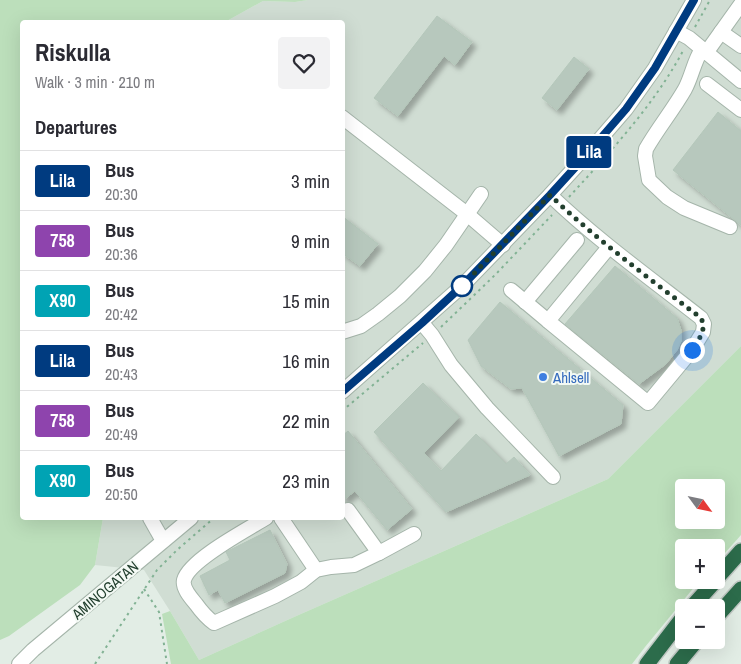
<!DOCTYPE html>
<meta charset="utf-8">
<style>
:root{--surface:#fff;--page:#f2f2f3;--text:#2b2b33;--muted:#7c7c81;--line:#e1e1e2}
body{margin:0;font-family:"Archivo Narrow",sans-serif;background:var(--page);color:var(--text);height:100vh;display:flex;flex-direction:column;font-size:19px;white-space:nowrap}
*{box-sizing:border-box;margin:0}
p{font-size:16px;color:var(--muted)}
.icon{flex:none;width:28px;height:28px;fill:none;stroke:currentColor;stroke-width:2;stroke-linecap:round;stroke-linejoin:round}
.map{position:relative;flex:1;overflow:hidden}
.drawer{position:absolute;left:20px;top:20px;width:325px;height:500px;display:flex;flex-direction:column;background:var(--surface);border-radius:5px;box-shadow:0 5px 20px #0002}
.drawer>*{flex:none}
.badge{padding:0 10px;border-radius:4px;font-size:18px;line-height:32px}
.needle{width:32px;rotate:123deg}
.tools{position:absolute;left:675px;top:479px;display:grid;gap:10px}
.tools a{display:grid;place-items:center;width:50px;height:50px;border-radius:5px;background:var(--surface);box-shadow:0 5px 20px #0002;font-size:25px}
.you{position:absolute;width:25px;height:25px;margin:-12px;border:4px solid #fff;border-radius:50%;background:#1a73e8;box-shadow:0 0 0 8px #1a73e833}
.map>.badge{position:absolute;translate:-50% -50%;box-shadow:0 0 0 2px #fff}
h2{padding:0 15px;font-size:19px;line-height:45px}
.round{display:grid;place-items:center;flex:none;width:52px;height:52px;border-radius:5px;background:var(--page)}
.head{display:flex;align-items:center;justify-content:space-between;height:85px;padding:0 15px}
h1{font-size:24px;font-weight:700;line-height:38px}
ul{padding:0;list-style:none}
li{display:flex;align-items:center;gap:15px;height:60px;padding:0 15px;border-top:1px solid var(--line)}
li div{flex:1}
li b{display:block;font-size:19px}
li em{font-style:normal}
li .badge{min-width:55px;font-weight:700;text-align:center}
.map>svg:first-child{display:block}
</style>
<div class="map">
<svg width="741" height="664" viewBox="0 0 741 664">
<defs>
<filter id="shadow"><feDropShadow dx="4.5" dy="4.5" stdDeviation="2.5" flood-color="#0004"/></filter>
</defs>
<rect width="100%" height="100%" fill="#e2ede5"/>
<path fill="#d0ddd3" d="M308,0H741V346L608,479L294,617L199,660L170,611L144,570L95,565L103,518H342V22H225L263,1L295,2Z"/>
<g fill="#bcdfbb" fill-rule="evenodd">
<path d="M0,0H308L295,2L263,1L225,22H22V518H103L95,565L80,585L9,636L0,640Z"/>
<path d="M741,346V535L716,563V548H684V580H700L645,647L632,664H171L162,614L170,611L199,660L294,617L608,479ZM684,488H716V520H684Z"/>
</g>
<g fill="#b7c8bd" stroke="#b4c7ba" filter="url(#shadow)">
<path d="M437,16L472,42L455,65L444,56L398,116L374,98Z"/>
<path d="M574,57L589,69L557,110L542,98Z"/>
<path d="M718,112L741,131V225L673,170Z"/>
<path d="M342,216L378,244L360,266L342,253Z"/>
<path d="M615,266L677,318L681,330V341L677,350L666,364L639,384L565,324Z"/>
<path d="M500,302L623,405L621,424L559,456L522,388L511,389L481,366L468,340Z"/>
<path d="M423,383L459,417L424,453L441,471L476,434L506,464L514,457L530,475L446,512L374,432Z"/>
<path d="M348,431L412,509L387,530L355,491L342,501V436Z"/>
<path d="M270,530L287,564L285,573L225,603L218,590L209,595L200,576L230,560L226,552Z"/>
</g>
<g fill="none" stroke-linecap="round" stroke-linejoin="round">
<defs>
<g id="minor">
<path d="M676,31L689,38L741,81"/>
<path d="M721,32L741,46"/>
<path d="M702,49C694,61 692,76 685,89C673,110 658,128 646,149L645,156L649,180L667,197L684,208L730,227"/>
<path d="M706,53L741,4"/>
<path d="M707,84L741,110"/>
<path d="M342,117L467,214L503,245"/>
<path d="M550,195C597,240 650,278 701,318L704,324L703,332L692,350L648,403L548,321L609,247"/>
<path d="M511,290L548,321"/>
<path d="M525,302L577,240"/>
<path d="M422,323L432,335L451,365L487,408L553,477"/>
<path d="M342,332L361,326L378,314L400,296L425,271L446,245L481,194"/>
<path d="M342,392L462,286L550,195L581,161L626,109L655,68L694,0"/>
<path d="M348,510L379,553"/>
<path d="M150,518L163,541"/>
<path d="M266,518C248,529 189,560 184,580C182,588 191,598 196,604C201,611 207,618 214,623L275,596L301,582L316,570L331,567L354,565L379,553L414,534"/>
<path d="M281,518L316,570"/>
<path d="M19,664L33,650L191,518"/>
</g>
<g id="highway">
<path d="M716,579L741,551"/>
<path d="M691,608L716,580"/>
<path d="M716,617L741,589"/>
<path d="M647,664L684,616"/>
<path d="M677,664L697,640"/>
</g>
</defs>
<use href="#minor" stroke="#a5b5aa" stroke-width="16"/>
<use href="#highway" stroke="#c1c9c4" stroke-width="18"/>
<g stroke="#82b294" stroke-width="2" stroke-dasharray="2.5 4" stroke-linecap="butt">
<path d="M695,27L710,0"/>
<path d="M569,197C611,151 655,104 684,49"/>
<path d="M441,327L496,274L552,215"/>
<path d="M342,411L423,343"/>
<path d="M144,589L159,612L167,664"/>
<path d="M95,664L157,570L177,550L214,518"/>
</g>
<use href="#minor" stroke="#fff" stroke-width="14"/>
<use href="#highway" stroke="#2c6c4b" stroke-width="15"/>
</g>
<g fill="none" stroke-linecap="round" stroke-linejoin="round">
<defs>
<path id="line" d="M342,392L422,323L462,286L550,195L581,161L626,109L655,68L694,0"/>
</defs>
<use href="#line" stroke="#fff" stroke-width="11"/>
<use href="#line" stroke="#003b80" stroke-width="8"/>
<path stroke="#223f2e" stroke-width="5" stroke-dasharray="0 9" d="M462,286L550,195C597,240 650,279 701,318C707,330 699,339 692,350"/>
</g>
<circle fill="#fff" stroke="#003b80" stroke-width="2.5" cx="462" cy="286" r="10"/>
<circle fill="#3f7fe0" stroke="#f3f9f4" stroke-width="2" cx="543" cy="377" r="5"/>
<g text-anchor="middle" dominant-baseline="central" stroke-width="4" stroke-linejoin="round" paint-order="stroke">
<g font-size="15" fill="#366cbe" stroke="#f3f9f4" text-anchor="start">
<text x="553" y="377">Ahlsell</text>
</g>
<g font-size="15" fill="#223f2e" stroke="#f3f9f4">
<text transform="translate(105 590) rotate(-40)">AMINOGATAN</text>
</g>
</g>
</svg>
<div class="tools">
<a><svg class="needle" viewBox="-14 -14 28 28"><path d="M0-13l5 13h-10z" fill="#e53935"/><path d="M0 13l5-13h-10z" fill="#7c7c81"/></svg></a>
<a>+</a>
<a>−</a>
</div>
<div class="you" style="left:692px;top:350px"></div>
<b class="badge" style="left:589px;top:152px;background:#003b80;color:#fff">Lila</b>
<section class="drawer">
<div class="head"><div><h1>Riskulla</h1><p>Walk · 3 min · 210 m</p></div><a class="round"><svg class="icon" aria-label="heart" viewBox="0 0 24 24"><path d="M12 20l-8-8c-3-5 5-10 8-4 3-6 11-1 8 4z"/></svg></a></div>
<h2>Departures</h2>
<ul>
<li><span class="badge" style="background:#003b80;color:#fff">Lila</span><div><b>Bus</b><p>20:30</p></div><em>3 min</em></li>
<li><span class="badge" style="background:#8e44ad;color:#fff">758</span><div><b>Bus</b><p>20:36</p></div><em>9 min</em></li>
<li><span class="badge" style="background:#00a3b4;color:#fff">X90</span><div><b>Bus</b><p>20:42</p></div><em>15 min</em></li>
<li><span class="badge" style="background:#003b80;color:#fff">Lila</span><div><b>Bus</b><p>20:43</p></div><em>16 min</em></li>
<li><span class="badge" style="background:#8e44ad;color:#fff">758</span><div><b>Bus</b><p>20:49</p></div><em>22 min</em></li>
<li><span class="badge" style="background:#00a3b4;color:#fff">X90</span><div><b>Bus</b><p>20:50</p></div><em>23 min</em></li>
</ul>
</section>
</div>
